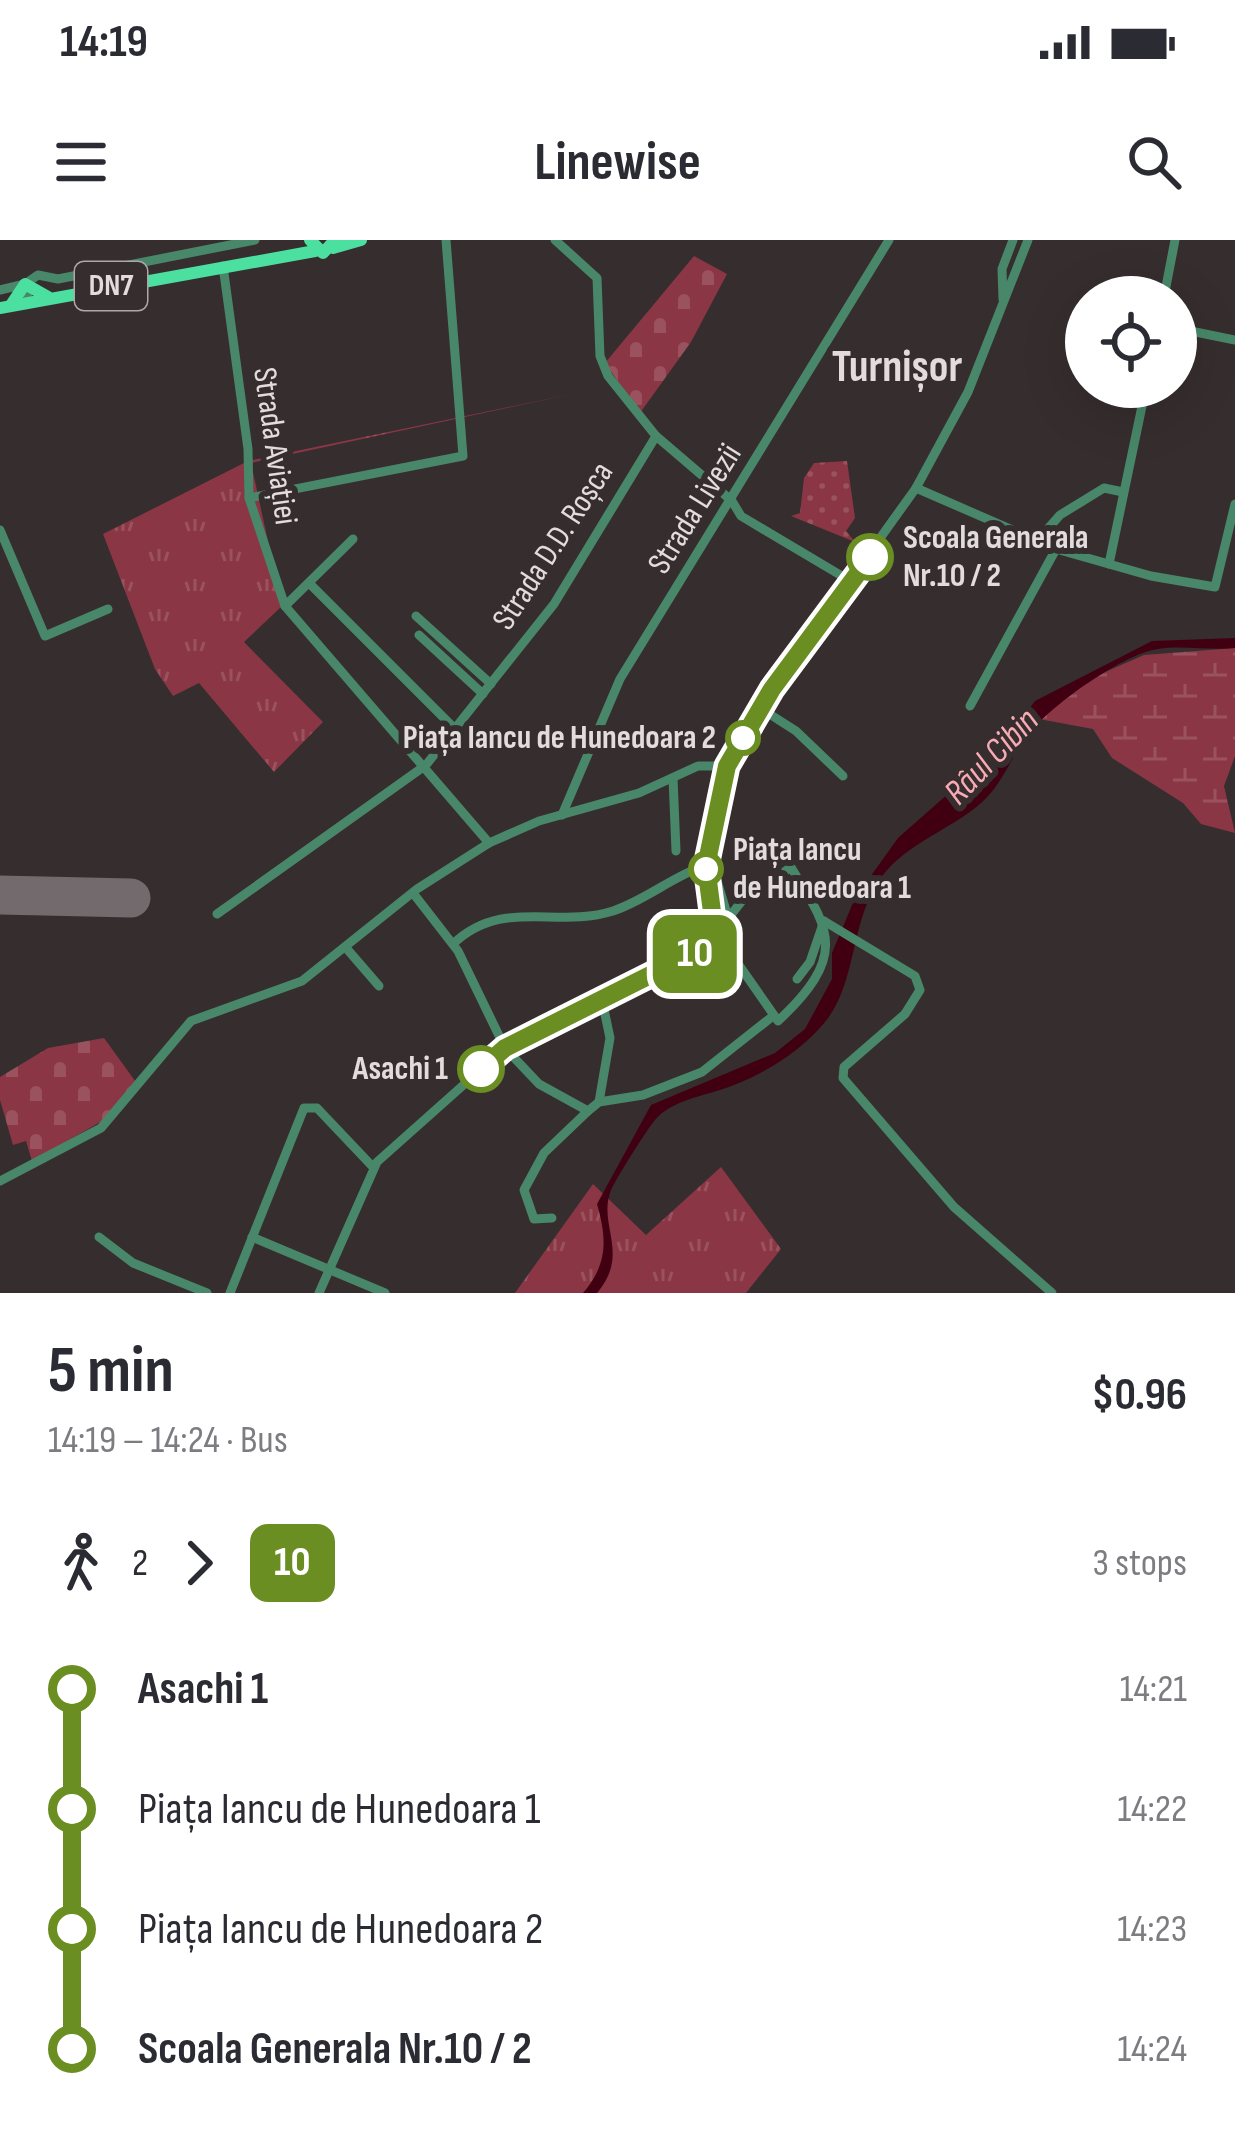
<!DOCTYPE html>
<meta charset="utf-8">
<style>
:root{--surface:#fff;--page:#f7f7f7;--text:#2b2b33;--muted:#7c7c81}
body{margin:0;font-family:"Sofia Sans Condensed",sans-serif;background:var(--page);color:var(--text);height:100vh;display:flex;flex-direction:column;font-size:45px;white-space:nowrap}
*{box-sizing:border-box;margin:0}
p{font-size:39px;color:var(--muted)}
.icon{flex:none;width:66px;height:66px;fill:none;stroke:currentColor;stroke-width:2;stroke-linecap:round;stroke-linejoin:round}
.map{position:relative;height:1053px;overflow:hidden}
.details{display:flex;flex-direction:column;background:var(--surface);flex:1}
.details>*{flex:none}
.badge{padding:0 24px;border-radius:18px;font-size:42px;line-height:78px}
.controls{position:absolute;left:1065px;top:36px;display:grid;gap:24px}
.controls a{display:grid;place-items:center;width:132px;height:132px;border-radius:50%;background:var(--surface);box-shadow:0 12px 48px #0002;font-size:60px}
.map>.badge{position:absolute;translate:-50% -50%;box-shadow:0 0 0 6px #fff}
.legs{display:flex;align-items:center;gap:18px;height:132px;padding:0 48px;font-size:39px}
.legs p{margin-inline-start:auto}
.headline{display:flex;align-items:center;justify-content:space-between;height:204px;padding:0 48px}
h1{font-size:66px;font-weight:700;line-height:90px}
ul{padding:0 48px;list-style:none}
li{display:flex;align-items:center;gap:42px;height:120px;font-size:45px}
li i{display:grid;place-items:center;width:18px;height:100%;margin:0 15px;background:currentColor}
li i::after{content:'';width:30px;height:30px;margin:-15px;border:9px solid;border-radius:50%;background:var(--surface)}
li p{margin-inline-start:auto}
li:first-child i{background:linear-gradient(#0000 50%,currentColor 0)}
li:last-child i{background:linear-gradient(currentColor 50%,#0000 0)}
.status{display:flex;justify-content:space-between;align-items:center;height:84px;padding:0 60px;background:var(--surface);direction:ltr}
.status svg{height:33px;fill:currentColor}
header{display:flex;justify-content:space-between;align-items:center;height:156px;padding:0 48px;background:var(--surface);font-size:54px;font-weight:700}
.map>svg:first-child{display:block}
</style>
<div class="status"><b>14:19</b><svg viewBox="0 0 49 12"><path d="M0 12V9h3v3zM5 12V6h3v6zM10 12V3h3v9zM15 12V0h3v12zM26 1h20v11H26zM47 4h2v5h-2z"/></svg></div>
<header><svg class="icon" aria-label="menu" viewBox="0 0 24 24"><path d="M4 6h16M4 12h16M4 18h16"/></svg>Linewise<svg class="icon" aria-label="search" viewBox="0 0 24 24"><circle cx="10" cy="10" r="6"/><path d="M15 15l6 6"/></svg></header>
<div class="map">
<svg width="1235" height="1053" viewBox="0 0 1235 1053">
<defs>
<pattern id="grass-tufts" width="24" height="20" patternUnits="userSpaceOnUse" patternTransform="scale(3)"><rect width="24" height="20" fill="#8a3645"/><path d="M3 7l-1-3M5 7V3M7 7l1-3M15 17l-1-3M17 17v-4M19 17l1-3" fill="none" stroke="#9a525f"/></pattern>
<pattern id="wetland-marsh" width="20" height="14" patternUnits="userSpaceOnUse" patternTransform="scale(3)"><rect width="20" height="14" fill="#8a3645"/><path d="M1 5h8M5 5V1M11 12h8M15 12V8" fill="none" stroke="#9a525f"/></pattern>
<pattern id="cemetery-stones" width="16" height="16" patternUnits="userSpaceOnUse" patternTransform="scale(3)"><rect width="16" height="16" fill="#8a3645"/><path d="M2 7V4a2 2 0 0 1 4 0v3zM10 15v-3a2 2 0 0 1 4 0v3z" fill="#9a525f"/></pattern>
<pattern id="park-dots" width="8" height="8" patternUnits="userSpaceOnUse" patternTransform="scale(3)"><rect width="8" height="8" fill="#8a3645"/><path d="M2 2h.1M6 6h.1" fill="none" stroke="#9a525f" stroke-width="1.8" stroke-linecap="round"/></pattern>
</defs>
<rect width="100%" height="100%" fill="#362d2e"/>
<g fill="url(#grass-tufts)">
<path d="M572,154L251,223L282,366L244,402L323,482L274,532L199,443L173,456L155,429L103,294L248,221Z"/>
<path d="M721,927L781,1009L746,1053H515L593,944L646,995Z"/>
</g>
<path fill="url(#wetland-marsh)" d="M1235,408V516L1224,546L1235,593L1201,584L1183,563L1112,518L1093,489L1039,479L1071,447L1144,415Z"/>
<g fill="url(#cemetery-stones)">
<path d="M694,16L727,34L691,102L640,173L605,123Z"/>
<path d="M104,798L138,845L111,876L32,921L26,901L13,905L0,860V837L48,808Z"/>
</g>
<path fill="url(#park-dots)" d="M847,221L855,278L846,291L855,302L791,276L800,273L804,238L814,223Z"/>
<path fill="#400012" d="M1235,398V408C1209,411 1179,404 1153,410C1120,417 1055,463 1033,489C1012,512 1005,542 981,563C947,593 900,604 875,647C851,688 855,746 825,782C800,813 758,838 720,850C698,857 670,862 655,880C647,889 616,939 611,950C597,985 631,1013 597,1053H583C608,1024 607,999 597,964L651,865L775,813L805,789L832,739V713L855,658L898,598L1000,508L1035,461L1152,401Z"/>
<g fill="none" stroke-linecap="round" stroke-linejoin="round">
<path stroke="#726a6c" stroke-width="39" d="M0,655L131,658"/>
<g stroke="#488769" stroke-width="9">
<path d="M555,0L597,38L600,116L608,136L656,196L732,261L741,276L852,342"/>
<path d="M223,26L248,209L249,258L285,366L489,603"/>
<path d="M0,50L25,44"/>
<path d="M1164,57L1175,0"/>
<path d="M1003,59L1002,29L1013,0"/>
<path d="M29,62L25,44L38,35L58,39L255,0"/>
<path d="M1176,88L1235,100"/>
<path d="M916,248L1056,309L1151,336L1215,347L1235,264"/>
<path d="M249,258L463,216L446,0"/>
<path d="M0,290L45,396L108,369"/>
<path d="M1038,300L1060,275L1104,248L1123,252"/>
<path d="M1109,324L1146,147"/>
<path d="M309,343L455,489"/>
<path d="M285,366L353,299"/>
<path d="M416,376L491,444"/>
<path d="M419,395L483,454"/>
<path d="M970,466L1056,309"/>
<path d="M760,468L796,491L843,536"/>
<path d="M673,538L676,611"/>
<path d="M562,575L620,439L889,0"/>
<path d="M708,611L728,677"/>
<path d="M413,653L458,711L505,808L539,844L588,871L599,862L643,855L702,832L773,776"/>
<path d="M217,674L426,525L554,364L656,196"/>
<path d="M824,681L915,736L920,750L905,774L844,827L843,838L954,967L1052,1053"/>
<path d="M718,695L778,781C862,703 818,680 774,598"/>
<path d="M453,704C502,657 556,689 613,671C646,660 673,636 706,625"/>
<path d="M709,705L714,681L706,625L727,526L772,449L916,248L968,152L1028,0"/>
<path d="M347,709L379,746"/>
<path d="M797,739L810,722L824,681"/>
<path d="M599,862L610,798L602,760"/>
<path d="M0,941L101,888L191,781L302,741L417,649L489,603L539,581L639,553L698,526H727"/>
<path d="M552,978L534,979L524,950L544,913L588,871"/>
<path d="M99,997L133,1023L207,1053"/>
<path d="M252,997L385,1053"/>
<path d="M230,1053L304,868H317L372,926"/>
<path d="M319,1053L377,922L505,808L704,709L745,657L790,628"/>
</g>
<g stroke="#4bdfa0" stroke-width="12">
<path d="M310,0L323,13L335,0"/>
<path d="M333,8L361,0"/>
<path d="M11,65L25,44L48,57"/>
<path d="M0,68L315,11"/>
</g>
</g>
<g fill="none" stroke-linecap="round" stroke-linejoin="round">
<defs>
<path id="line-1" d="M481,829L505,808L710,705L714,687L706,626L727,526L772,449L870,317"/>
</defs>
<use href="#line-1" stroke="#fff" stroke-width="27"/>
<use href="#line-1" stroke="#6b8e23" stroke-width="18"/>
</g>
<g fill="#fff" stroke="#6b8e23" stroke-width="6">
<circle cx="870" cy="317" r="21"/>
<circle cx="743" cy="498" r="15"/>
<circle cx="706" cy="629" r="15"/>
<circle cx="481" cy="829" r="21"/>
</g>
<g text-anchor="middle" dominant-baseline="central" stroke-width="12" stroke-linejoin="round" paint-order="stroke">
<rect fill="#362d2e" stroke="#aea8a8" stroke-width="3" x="75" y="22" width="72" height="48" rx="9"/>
<g font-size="30" font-weight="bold" fill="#e2dcdc">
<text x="111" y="46">DN7</text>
</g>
<g font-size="33" fill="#e2dcdc" stroke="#362d2e">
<text transform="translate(275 206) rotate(82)">Strada Aviației</text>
<text transform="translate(695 269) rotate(-58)">Strada Livezii</text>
<text transform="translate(553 306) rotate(-57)">Strada D.D. Roșca</text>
</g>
<g font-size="33" font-weight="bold" fill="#e2dcdc" stroke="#362d2e" text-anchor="start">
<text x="903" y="298">Scoala Generala<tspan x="903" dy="38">Nr.10 / 2</tspan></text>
<text x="716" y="498" text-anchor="end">Piața Iancu de Hunedoara 2</text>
<text x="733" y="610">Piața Iancu<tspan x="733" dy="38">de Hunedoara 1</tspan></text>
<text x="448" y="829" text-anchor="end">Asachi 1</text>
</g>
<g font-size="36" font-style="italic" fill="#f8abb4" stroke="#362d2e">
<text transform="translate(992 517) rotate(-46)">Râul Cibin</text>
</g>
<g font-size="45" font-weight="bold" fill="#e2dcdc" stroke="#362d2e">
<text x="897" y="127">Turnișor</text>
</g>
</g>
</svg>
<div class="controls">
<a><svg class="icon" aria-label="locate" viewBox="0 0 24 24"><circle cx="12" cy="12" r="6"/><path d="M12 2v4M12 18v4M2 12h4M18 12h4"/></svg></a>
</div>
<b class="badge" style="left:695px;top:714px;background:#6b8e23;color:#fff">10</b>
</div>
<section class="details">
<div class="headline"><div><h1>5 min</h1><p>14:19 – 14:24 · Bus</p></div><b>$0.96</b></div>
<div class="legs"><svg class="icon" aria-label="walk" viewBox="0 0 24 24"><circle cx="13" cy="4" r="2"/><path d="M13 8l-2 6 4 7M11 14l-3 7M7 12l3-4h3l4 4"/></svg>2<svg class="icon" aria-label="forward" viewBox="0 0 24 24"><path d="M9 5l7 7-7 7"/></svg><b class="badge" style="background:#6b8e23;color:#fff">10</b><p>3 stops</p></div>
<ul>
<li><i style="color:#6b8e23"></i><b>Asachi 1</b><p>14:21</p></li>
<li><i style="color:#6b8e23"></i><span>Piața Iancu de Hunedoara 1</span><p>14:22</p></li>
<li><i style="color:#6b8e23"></i><span>Piața Iancu de Hunedoara 2</span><p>14:23</p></li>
<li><i style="color:#6b8e23"></i><b>Scoala Generala Nr.10 / 2</b><p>14:24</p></li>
</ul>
</section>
